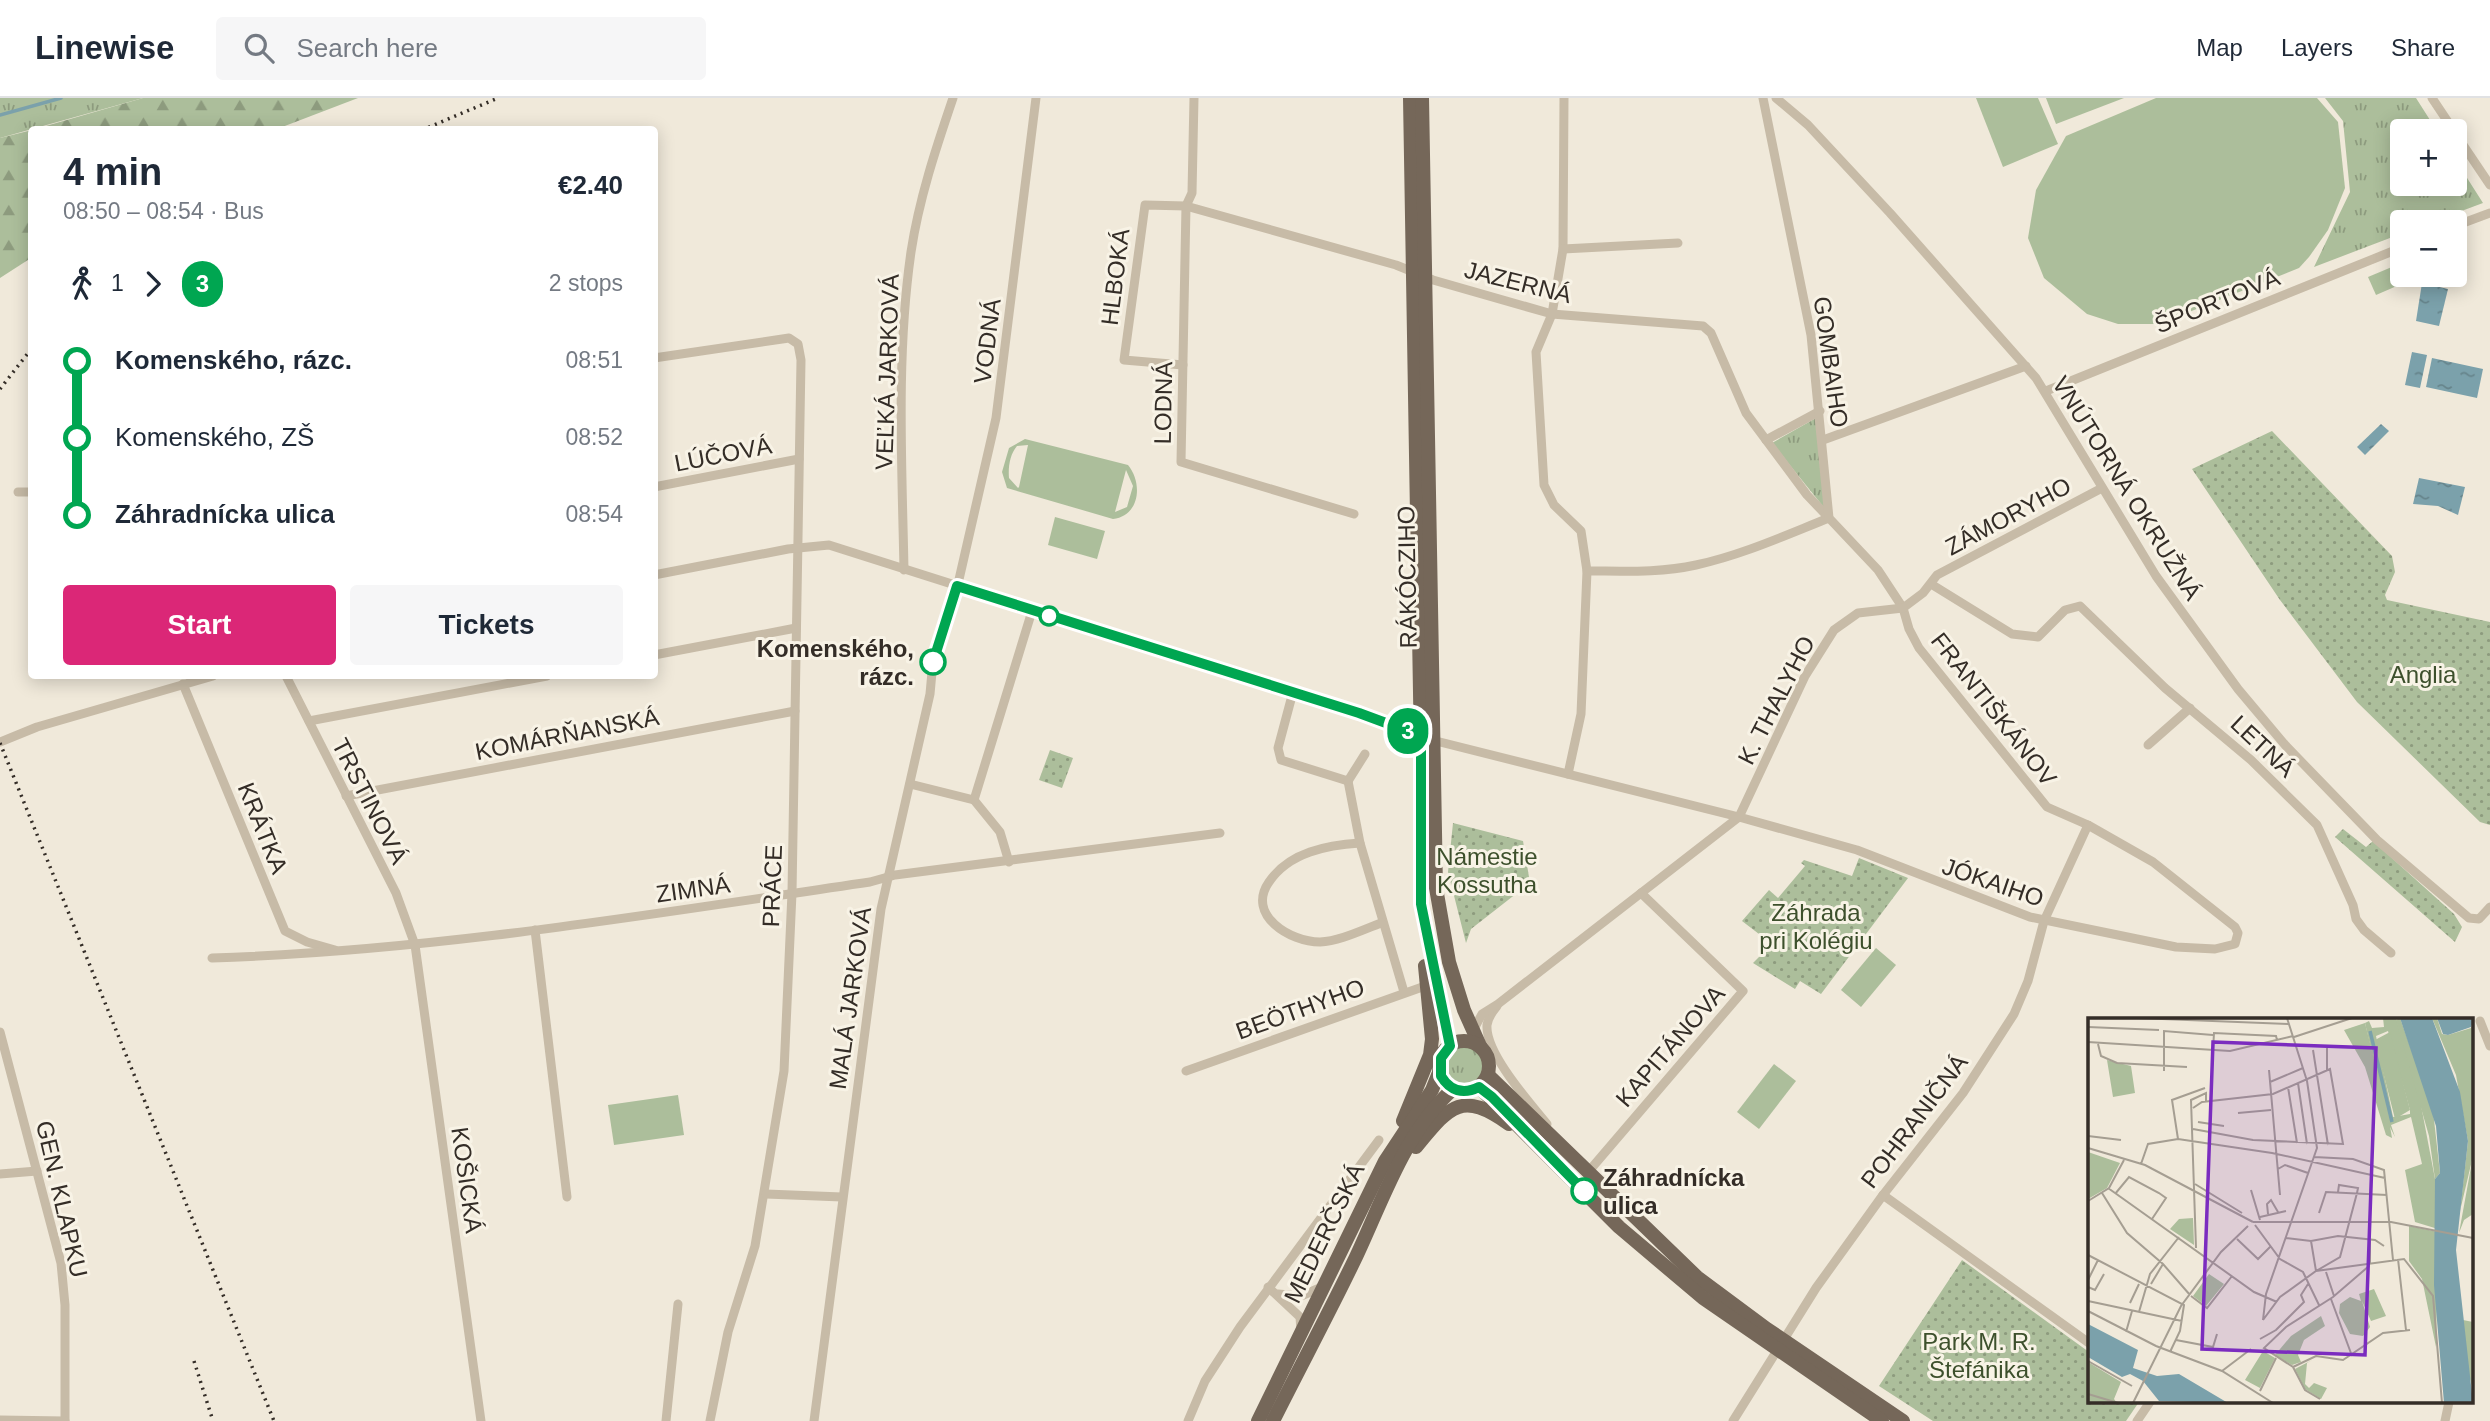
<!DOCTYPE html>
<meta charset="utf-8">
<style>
:root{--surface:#fff;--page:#f6f6f7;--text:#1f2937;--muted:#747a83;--line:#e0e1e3;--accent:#db2777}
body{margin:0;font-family:Helvetica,sans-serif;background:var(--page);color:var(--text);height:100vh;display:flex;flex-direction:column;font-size:26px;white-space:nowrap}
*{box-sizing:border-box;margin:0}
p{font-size:23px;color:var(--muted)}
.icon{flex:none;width:38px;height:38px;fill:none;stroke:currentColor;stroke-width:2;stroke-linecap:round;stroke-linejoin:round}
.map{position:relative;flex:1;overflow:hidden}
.details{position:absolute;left:28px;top:28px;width:630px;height:553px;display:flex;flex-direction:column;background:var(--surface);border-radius:7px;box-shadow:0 4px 18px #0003}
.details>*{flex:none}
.badge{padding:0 14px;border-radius:23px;font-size:24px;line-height:46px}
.fabs{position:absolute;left:2390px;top:21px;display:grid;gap:14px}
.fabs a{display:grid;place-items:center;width:77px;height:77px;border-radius:7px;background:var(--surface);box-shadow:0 4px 18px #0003;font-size:35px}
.map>.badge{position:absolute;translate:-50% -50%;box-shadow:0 0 0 4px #fff}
.legs{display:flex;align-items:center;gap:10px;height:77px;padding:0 35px;font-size:23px}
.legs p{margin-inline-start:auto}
.summary{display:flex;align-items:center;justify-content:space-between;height:119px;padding:0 35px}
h1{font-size:38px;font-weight:700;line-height:52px}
.cta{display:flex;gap:14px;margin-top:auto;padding:14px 35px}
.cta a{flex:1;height:80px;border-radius:7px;background:var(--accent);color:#fff;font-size:28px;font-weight:700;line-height:80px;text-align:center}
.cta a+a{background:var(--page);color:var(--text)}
ul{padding:0 35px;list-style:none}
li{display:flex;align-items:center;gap:24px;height:77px;font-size:26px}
li i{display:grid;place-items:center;width:10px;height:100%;margin:0 9px;background:currentColor}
li i::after{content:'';width:18px;height:18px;margin:-9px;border:5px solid;border-radius:50%;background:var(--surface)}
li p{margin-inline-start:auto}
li:first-child i{background:linear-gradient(#0000 50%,currentColor 0)}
li:last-child i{background:linear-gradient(currentColor 50%,#0000 0)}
header{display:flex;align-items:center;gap:42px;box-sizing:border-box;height:98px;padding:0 35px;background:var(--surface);border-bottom:2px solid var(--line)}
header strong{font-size:33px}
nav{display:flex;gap:38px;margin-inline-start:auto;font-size:24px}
.search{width:490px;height:63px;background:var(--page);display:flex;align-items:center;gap:18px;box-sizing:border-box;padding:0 24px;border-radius:7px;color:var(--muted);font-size:26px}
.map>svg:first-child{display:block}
</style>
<header>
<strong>Linewise</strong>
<div class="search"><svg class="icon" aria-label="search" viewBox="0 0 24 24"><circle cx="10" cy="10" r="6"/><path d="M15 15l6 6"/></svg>Search here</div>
<nav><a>Map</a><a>Layers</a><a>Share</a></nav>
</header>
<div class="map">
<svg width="2490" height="1323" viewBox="0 0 2490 1323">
<defs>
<pattern id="grass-tufts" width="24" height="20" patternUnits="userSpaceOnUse" patternTransform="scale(1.75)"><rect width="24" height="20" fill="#acbe9b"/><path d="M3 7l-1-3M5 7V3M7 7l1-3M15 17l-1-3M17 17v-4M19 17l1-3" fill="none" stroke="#8d9b7e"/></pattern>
<pattern id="forest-firs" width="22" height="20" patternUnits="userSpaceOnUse" patternTransform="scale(1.75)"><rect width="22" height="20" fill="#acbe9b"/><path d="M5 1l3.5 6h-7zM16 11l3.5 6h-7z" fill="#8d9b7e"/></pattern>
<pattern id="park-dots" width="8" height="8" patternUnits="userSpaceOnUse" patternTransform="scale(1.75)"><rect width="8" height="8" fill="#acbe9b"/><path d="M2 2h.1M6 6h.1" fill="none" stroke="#8d9b7e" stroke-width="1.8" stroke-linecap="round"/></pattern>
<pattern id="water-ripples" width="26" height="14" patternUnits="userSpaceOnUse" patternTransform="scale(1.75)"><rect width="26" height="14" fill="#7ba1ab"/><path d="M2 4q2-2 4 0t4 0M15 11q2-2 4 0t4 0" fill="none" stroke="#66848b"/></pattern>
</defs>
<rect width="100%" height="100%" fill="#f0e9da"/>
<g fill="url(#grass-tufts)">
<path d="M0,0H143L0,40Z"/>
<path d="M2325,0H2416L2437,33H2403V86H2455V61L2483,105L2432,124H2403V135L2314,169L2350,94L2343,23Z"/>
<path d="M1816,320L1826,412L1772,345Z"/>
<circle cx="1464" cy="969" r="20"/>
</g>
<g fill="url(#forest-firs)">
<path d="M143,0H358L277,31L32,32Z"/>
<path d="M32,32L31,160L0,180V40Z"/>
</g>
<g fill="url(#park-dots)">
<path d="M2272,333L2392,458L2395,474L2385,497L2387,502L2490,524V727L2480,724L2357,604L2280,502L2192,371Z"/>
<path d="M1050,652L1073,660L1062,690L1039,682Z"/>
<path d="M1453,725L1523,743L1530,785L1471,831L1466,845L1448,774Z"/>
<path d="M2343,731L2366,749L2373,743L2454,816L2462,829L2455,844L2335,739Z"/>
<path d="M1859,760L1908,780L1821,896L1800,883L1795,891L1753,865L1772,846L1742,823L1769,792L1778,800L1805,768L1801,765L1804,762L1852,778Z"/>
<path d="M1962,1162L2089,1254V1304H2139L2126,1323H1933L1879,1288Z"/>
</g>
<g fill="#acbe9b" fill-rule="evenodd">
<path d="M1976,0H2038L2058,46L2003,69Z"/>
<path d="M2046,0H2124L2056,26Z"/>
<path d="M2156,0H2317L2338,24L2345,90L2328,132L2309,159L2299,170L2159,226H2118L2087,216L2044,180L2028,140L2036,92L2066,38Z"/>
<path d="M2399,166L2406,184L2376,197L2368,179Z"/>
<path d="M1025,341L1128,367C1143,385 1140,418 1113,421L1007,390L1002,374L1009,350ZM1028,347L1019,389L1018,390L1009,380C1008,369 1010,356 1017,348ZM1126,372L1133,388L1127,409L1115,414Z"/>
<path d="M1055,419L1105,433L1097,461L1048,447Z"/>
<path d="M1876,850L1896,867L1861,909L1841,892Z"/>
<path d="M1774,966L1796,983L1759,1031L1737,1014Z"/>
<path d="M678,997L684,1037L614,1047L608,1007Z"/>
</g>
<g fill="url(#water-ripples)">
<path d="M2422,185L2448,191L2439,228L2416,223Z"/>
<path d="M2412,254L2427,257L2420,290L2405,287Z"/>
<path d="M2432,260L2483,271L2477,300L2426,289Z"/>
<path d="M2381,326L2389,333L2365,357L2357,349Z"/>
<path d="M2419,380L2465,389L2458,417L2438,408L2413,406Z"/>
</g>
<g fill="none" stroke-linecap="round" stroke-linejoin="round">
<path stroke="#7ba1ab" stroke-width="3.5" d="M0,17L61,0"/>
<g stroke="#c7bba7" stroke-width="9">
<path d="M1194,0L1192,95L1186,108L1181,364L1354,416"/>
<path d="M1564,0L1563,151L1552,216L1536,254L1544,387L1554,407L1581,433L1587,473L1581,616L1568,676"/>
<path d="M1776,0L1808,27L1890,115L2036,280L2156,478L2238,591L2286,648L2377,742L2469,820L2479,821L2490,809"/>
<path d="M2432,0L2454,33"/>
<path d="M2455,35L2490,87"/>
<path d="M2455,128L2490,115"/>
<path d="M1563,151L1678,145"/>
<path d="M654,260L789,240L798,246L801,262L792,795L784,973L755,1148L728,1234L710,1323"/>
<path d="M1183,267L1124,262L1145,107L1186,108L1396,167L1433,182L1552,216L1703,228L1711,235L1746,315L1807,397L1829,420C1786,437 1742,457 1696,467C1660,475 1623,473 1587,473"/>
<path d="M2046,293L2403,149"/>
<path d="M1766,342L1820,313"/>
<path d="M1823,342L2026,268"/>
<path d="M654,389L799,361"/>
<path d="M18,394H32"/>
<path d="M904,472C902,366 896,258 911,154C919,101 936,50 953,0"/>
<path d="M654,477L788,451L829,447L1359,615L1432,642L1739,719L1857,752L2030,819L2176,849L2215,851L2235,846L2238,835L2235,829L2153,764L2088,727L2047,709L1919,550L1909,531L1903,510L1878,472L1829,420L1811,237L1763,0"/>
<path d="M1931,486L2012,536L2038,539L2065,512L2080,508L2165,590L2251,662L2317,727L2353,807L2356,821L2364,832L2391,855"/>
<path d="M1903,510L1923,495L1937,477L2102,390"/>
<path d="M654,557L796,530"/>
<path d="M286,578L396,795L415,847L481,1323"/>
<path d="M183,586L285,833L307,844L335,852"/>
<path d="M1293,594L1278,650L1281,662L1348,683"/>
<path d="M309,623L547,578"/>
<path d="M0,644L37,629L213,578"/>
<path d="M2148,647L2190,610"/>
<path d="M1348,683L1360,745L1404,894"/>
<path d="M1348,683L1365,656"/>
<path d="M910,686L974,702"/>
<path d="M346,698L795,613"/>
<path d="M1360,745C1328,747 1289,754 1269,784C1246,817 1290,844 1320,844C1340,843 1362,832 1381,825"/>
<path d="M1009,764L1000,734L974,702L1032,513"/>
<path d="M535,832L567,1099"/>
<path d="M212,860C433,853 651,816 870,784L895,777L1220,735"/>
<path d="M1497,908C1492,914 1488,920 1487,927C1485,955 1530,1005 1547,1026"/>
<path d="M2480,923L2490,948"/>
<path d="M1474,931L1482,916L1498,906L1739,719L1805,578L1834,532L1858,515L1903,510"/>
<path d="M0,934L61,1165L65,1207V1323"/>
<path d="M1186,973L1428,887"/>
<path d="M1589,1073L1743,893L1641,795"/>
<path d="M0,1076L37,1073"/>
<path d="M766,1096L842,1099"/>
<path d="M1883,1097L2089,1245"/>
<path d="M1268,1189L1300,1219L1301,1233"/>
<path d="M1278,1196L1301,1198L1322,1189"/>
<path d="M0,1322L65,1323"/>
<path d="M666,1323L678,1206"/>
<path d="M814,1323L881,811L930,596L933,563L952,512L996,320L1036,0"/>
<path d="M1188,1323L1205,1283L1240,1229L1379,1042"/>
<path d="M1733,1323L1816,1190L1883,1097L1963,995L2014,916L2028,883L2044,823L2088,727"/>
<path d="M2137,1323L2150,1304"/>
<path d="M2445,1323L2449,1304"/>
</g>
<g stroke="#756759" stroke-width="14">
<path d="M1410,0L1422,713L1421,806L1450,948"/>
<path d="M1422,0L1436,790L1449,864L1464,912L1481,950"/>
<circle cx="1464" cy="968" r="25"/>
<path d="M1488,977L1697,1179L1767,1231L1903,1323"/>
<path d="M1479,989L1619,1129L1703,1200L1882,1323"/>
<path d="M1403,1023L1430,957L1432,941L1425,868"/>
<path d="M1416,1049C1450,1008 1461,992 1509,1026"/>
<path d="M1258,1323L1385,1063L1432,992L1440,972"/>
<path d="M1273,1323C1300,1269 1329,1215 1355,1161C1383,1102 1404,1035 1453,991"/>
</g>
<g stroke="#342d27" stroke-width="3.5" stroke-dasharray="2 5" stroke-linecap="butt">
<path d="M422,32L498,0"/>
<path d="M0,291L32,250"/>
<path d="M0,645L274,1323"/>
<path d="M194,1263L213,1323"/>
</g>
</g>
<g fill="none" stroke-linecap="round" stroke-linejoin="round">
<defs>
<path id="line-1" d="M933,564L957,488L1359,615L1421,638V806L1450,948L1441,960V978C1450,993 1463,997 1479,989L1492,999L1584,1093"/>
</defs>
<use href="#line-1" stroke="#fff" stroke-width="16"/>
<use href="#line-1" stroke="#00a651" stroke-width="10"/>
</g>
<g fill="#fff" stroke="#00a651" stroke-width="3.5">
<circle cx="1049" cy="518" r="9"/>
<circle cx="933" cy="564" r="12"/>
<circle cx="1584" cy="1093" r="12"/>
</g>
<g text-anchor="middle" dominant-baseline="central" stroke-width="6" stroke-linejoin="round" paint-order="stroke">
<g font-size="24" fill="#342d27" stroke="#f8f3e6">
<text transform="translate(1115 179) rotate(-83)">HLBOKÁ</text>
<text transform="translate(1518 184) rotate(14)">JAZERNÁ</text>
<text transform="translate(2217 203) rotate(-22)">ŠPORTOVÁ</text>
<text transform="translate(987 243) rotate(-83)">VODNÁ</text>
<text transform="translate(1831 264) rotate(82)">GOMBAIHO</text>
<text transform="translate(887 274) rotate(-88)">VEĽKÁ JARKOVÁ</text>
<text transform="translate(1163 305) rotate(-89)">LODNÁ</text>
<text transform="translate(723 356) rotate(-11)">LÚČOVÁ</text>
<text transform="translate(2127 390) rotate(58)">VNÚTORNÁ OKRUŽNÁ</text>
<text transform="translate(2008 418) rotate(-28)">ZÁMORYHO</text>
<text transform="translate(1407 479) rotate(-91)">RÁKÓCZIHO</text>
<text transform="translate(1776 602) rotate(-63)">K. THALYHO</text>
<text transform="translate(1994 611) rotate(52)">FRANTIŠKÁNOV</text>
<text transform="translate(567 636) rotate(-11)">KOMÁRŇANSKÁ</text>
<text transform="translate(2263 648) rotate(43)">LETNÁ</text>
<text transform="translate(370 703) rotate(63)">TRSTINOVÁ</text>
<text transform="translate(263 730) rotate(68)">KRÁTKA</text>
<text transform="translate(1993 784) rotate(19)">JÓKAIHO</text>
<text transform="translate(772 788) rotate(-88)">PRÁCE</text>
<text transform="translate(693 791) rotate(-8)">ZIMNÁ</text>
<text transform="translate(850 900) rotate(-82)">MALÁ JARKOVÁ</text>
<text transform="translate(1300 911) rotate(-20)">BEÖTHYHO</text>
<text transform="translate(1670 948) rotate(-49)">KAPITÁNOVA</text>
<text transform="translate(1914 1023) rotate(-53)">POHRANIČNÁ</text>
<text transform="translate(467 1082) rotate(82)">KOŠICKÁ</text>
<text transform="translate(62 1101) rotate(77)">GEN. KLAPKU</text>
<text transform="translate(1324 1135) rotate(-64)">MEDERČSKÁ</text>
</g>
<g font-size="24" font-weight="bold" fill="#342d27" stroke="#f8f3e6" text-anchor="end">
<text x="914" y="550">Komenského,<tspan x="914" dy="28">rázc.</tspan></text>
<text x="1603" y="1079" text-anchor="start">Záhradnícka<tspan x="1603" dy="28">ulica</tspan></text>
</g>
<g font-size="24" fill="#3d502c" stroke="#f8f3e6">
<text x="2423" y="576">Anglia</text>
<text x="1487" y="758">Námestie<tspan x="1487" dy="28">Kossutha</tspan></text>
<text x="1816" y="814">Záhrada<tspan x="1816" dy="28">pri Kolégiu</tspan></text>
<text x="1979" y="1243">Park M. R.<tspan x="1979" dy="28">Štefánika</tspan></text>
</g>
</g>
<g transform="translate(2088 920)">
<rect width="385" height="385" fill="#f0e9da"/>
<path d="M295,0H308L332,82L347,161L350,211L327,204L317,152L334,146L323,99L303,107L307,119L300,105L277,5L281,3L284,10L296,9ZM300,13L322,92V96L305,99L288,18ZM385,138V196L376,202L371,215ZM321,208L350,214L348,329L334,261L321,243ZM224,342L219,345L217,366L221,370L226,365L239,370L233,381L217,371L207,351Z" fill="#acbe9b" fill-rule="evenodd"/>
<path d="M312,0L345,93L352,155L347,161L341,118L308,2ZM344,0H349L354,16L360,17L383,10L385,4V138L372,193L380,123L368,57ZM277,5L301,102L304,120L298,117L277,49L256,12ZM302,14L322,92L307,101L287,22ZM375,302L385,304V371L379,351Z" fill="#acbe9b"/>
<path d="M0,134L32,145L19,170L0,181Z" fill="#acbe9b"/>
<path d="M19,42L43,48L47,75L25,79ZM105,200L106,227L82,211L91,201ZM121,256L136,266L118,288L105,278ZM233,298L237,308L216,322L210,337L213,344L204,347L187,337L203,318ZM175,333L187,340L172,370L157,362ZM0,344L33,364L26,381L29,385H0Z" fill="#acbe9b"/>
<path d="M286,271L298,298L283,303L274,283L282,309L275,318L262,316L251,295L252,286L262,279L273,283L271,276Z" fill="#acbe9b"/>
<path d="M312,0H344L372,74L380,123L368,232L385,385H356L346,267L347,161L352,155L348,108ZM349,0H385V4L383,9L360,17L355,16ZM0,306L50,332L45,350L69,358L91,356L140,385L71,383L55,363L42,356L34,359L0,339Z" fill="#7ba1ab"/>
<path fill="none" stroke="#7ba1ab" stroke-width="3.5" d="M282,13L304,104"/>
<path fill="none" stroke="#a59e92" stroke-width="2" d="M49,0L200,6M0,9L71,12M206,19L264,0M0,24L142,33L205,18M10,26L13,38L29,45L99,49M125,32L126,15L188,18L189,22M225,32L240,127M181,52L192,177M239,52V30M76,53V13L125,17M182,64L215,50M210,65L219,126M200,69L209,125M105,90L114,84L185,76L242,51L255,126L165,122L105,111M150,95L183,92M110,104L136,108M0,118L33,122M90,121L84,82L117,70M0,130L57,147L165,204M226,139L265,141L296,152L305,242M53,146L60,126L90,121L184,135L297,160M190,151L197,147L220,155M107,166L154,195M20,170L166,274L189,284M163,172L172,202M250,174L251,167L270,170L269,175M14,175L39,215L75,246L102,277M27,176L41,159L71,175L78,180L64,201M0,183L21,170L36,142M231,195L238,174L299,177M180,196L179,186L183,182L190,194M172,199L198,193M165,204H303L385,220M167,207L192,241L215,254L231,287M198,220L223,223L250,218L287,222L296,228M149,221L170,241L183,228M282,222V247M223,223L228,253L252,239L269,175M108,230L103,82L118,75V84M0,237L96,287L92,313L82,334M310,241L318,312M238,254L246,278M0,262L10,242M63,266L75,246M0,269L7,272L16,256M103,278L119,290L144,258M243,281L264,338M0,283L94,303M42,285L51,266M0,293L68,328L134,353L185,385M51,294L62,256L91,219M175,302L192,279L228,253L316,241L345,278L354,385M175,302L178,276L229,130L219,63L199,0M38,314L44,293M172,321L188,312L216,284L213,277L220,266M88,322L125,329L129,316M0,343L44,368M205,349L228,338L255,342L295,315L322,312M134,353L163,331M172,373L188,340M0,376L30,385M232,381L217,372L205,349L176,330L198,309L245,279L281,248M45,385L93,288L133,234L160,208"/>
<path fill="#7b2cbf" fill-opacity="0.15" stroke="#7b2cbf" stroke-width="3.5" d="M125,24L288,30L277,337L114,331Z"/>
<rect width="385" height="385" fill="none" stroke="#342d27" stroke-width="3.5"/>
</g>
</svg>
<div class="fabs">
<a>+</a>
<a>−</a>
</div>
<b class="badge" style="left:1408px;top:633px;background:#00a651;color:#fff">3</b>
<section class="details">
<div class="summary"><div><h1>4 min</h1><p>08:50 – 08:54 · Bus</p></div><b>€2.40</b></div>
<div class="legs"><svg class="icon" aria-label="walk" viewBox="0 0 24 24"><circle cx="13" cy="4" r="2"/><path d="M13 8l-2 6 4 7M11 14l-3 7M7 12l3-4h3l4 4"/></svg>1<svg class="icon" aria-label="forward" viewBox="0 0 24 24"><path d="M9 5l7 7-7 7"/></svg><b class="badge" style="background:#00a651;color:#fff">3</b><p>2 stops</p></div>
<ul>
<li><i style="color:#00a651"></i><b>Komenského, rázc.</b><p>08:51</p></li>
<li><i style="color:#00a651"></i><span>Komenského, ZŠ</span><p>08:52</p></li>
<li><i style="color:#00a651"></i><b>Záhradnícka ulica</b><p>08:54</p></li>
</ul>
<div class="cta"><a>Start</a><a>Tickets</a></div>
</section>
</div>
